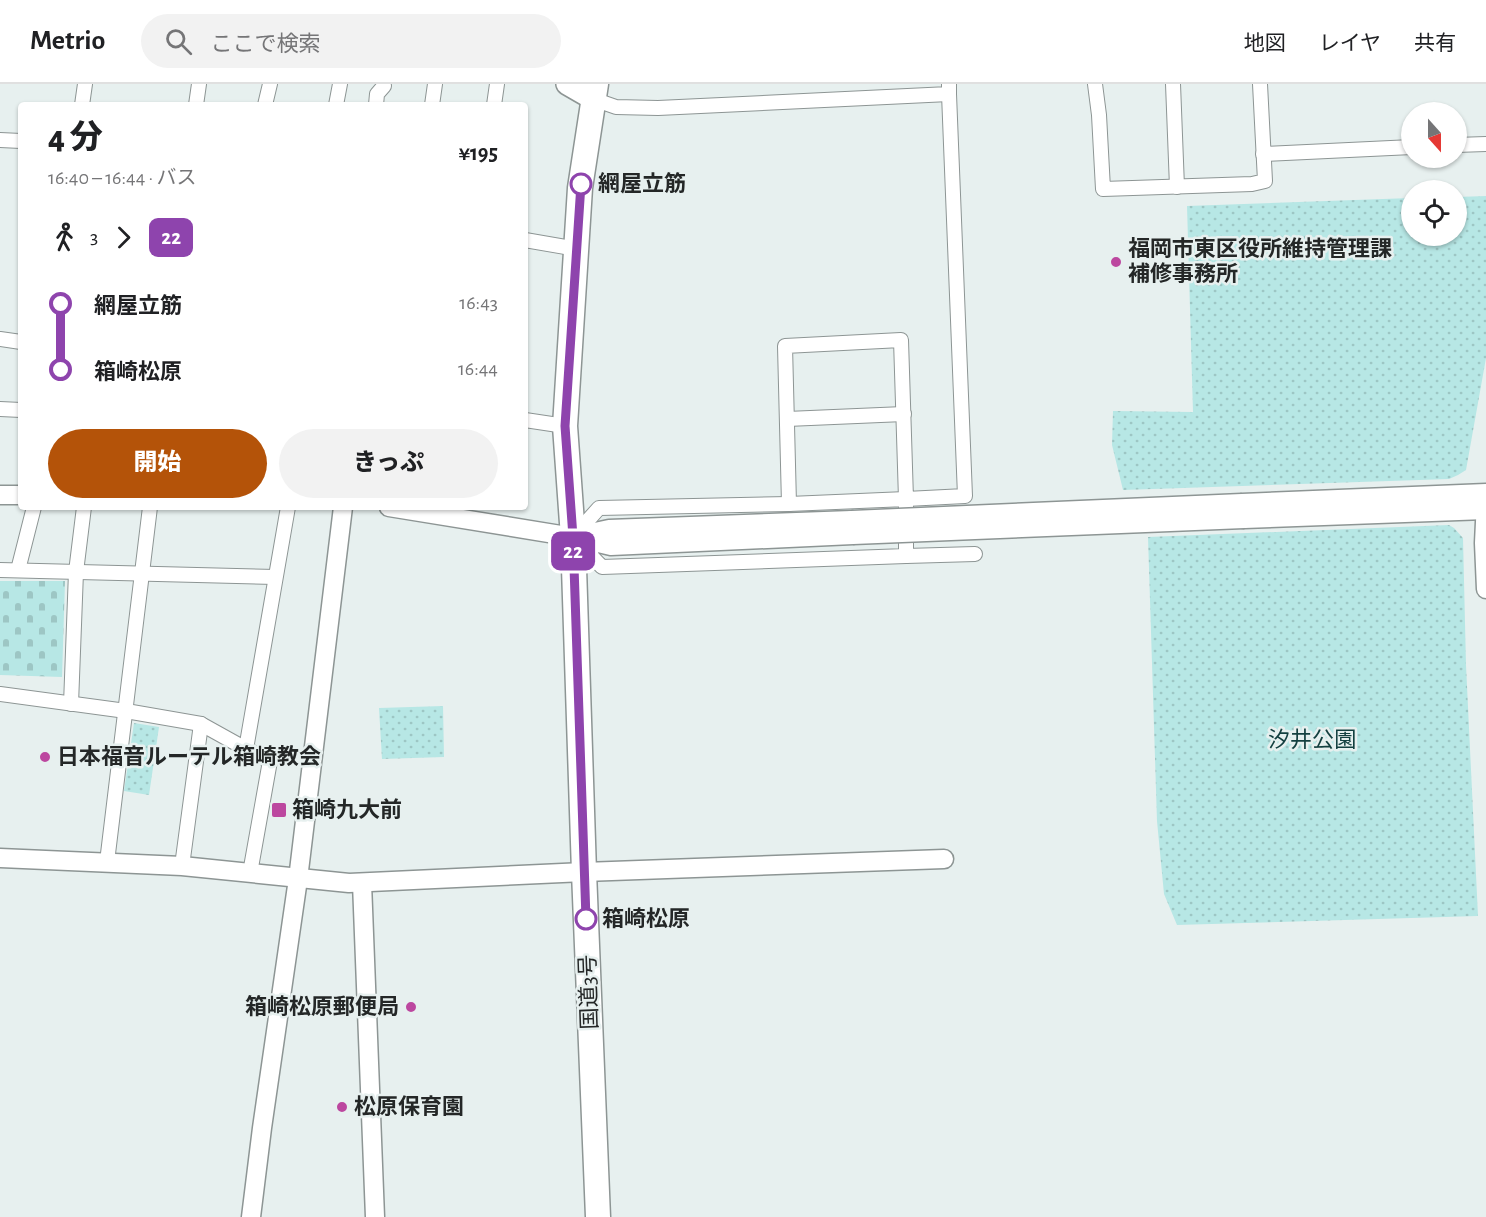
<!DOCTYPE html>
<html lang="ja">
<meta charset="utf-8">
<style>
:root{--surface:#fff;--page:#f2f2f2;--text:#202124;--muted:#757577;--line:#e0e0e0;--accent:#b45309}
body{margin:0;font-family:"Alegreya Sans","Noto Sans JP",sans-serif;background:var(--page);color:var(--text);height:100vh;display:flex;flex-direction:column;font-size:22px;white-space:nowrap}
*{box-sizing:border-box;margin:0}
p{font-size:20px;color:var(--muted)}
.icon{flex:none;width:33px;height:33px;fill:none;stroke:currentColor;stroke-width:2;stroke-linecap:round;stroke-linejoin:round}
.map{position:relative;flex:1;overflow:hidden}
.sheet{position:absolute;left:18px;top:18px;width:510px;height:408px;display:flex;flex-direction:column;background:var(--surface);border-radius:6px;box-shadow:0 2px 4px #0004}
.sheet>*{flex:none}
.badge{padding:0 12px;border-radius:9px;font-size:21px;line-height:39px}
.needle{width:39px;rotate:159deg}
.tools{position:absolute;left:1401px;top:18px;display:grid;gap:12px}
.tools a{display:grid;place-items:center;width:66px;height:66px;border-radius:50%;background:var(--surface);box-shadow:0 2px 4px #0004;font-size:30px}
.map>.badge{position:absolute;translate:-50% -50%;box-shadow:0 0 0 3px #fff}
.legs{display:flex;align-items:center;gap:9px;height:66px;padding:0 30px;font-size:20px}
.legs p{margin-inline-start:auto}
.head{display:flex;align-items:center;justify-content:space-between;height:102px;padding:0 30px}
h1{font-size:33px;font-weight:800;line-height:45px}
.action{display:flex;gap:12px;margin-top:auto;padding:12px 30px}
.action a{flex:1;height:69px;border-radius:36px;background:var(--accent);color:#fff;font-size:24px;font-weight:800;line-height:69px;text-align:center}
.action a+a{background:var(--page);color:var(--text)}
ul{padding:0 30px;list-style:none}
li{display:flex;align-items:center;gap:21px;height:66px;font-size:22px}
li i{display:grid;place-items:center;width:9px;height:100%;margin:0 8px;background:currentColor}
li i::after{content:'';width:15px;height:15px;margin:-8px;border:4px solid;border-radius:50%;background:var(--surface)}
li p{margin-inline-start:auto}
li:first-child i{background:linear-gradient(#0000 50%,currentColor 0)}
li:last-child i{background:linear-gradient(currentColor 50%,#0000 0)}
header{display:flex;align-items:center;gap:36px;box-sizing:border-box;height:84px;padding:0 30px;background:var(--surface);border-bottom:2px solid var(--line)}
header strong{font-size:28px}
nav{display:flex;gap:33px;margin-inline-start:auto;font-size:21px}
.search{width:420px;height:54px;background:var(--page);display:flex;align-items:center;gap:15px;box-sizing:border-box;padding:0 21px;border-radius:33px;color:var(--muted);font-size:22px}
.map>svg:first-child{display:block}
</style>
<header>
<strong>Metrio</strong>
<div class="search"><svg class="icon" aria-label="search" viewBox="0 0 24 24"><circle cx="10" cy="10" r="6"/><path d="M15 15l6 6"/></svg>ここで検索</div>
<nav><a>地図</a><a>レイヤ</a><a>共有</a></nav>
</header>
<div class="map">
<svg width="1486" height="1133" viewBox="0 0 1486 1133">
<defs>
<pattern id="cemetery-stones" width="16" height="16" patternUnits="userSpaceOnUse" patternTransform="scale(1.5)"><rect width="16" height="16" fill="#b7e7e5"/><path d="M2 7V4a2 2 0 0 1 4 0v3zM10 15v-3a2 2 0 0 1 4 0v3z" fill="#9dc6c4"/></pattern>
<pattern id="park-dots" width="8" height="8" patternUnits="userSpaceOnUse" patternTransform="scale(1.5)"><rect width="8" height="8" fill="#b7e7e5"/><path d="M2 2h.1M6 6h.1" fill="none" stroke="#9dc6c4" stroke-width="1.8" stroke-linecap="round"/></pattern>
</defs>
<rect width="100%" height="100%" fill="#e7f0ef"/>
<path fill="url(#cemetery-stones)" d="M0,497H65L62,593L0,591Z"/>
<g fill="url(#park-dots)">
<path d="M1486,112V274L1466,386L1458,391L1449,395L1123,406L1112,361L1113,327L1193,328L1187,122L1411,114L1412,152H1456L1457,113Z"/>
<path d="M1449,441L1454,444L1463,454L1466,581L1478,832L1177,841L1164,810L1157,737L1148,453Z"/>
<path d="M443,622L444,673L382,675L379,624Z"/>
<path d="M134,639L159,643L149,711L124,707Z"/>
</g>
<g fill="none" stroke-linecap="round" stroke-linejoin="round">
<defs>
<g id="street">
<path d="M1095,0L1099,31L1103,105L1252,100L1265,97L1260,0"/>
<path d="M1173,0L1177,103"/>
<path d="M593,15L616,23L658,24L949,10V0"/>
<path d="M82,21L85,0"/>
<path d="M196,21L199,0"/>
<path d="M265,21L270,0"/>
<path d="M336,21L340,0"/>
<path d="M376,21L377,10L384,2"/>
<path d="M432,21L435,0"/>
<path d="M494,21L497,0"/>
<path d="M0,56L21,57"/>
<path d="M1456,61L1486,60"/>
<path d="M1263,70L1412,63"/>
<path d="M525,156L577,165"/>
<path d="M0,255L21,258"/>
<path d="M0,325L21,326"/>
<path d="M787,335L904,330"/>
<path d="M525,336L565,342"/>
<path d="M906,415V472L602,483L573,453L599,424L789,420Z"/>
<path d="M789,420L785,262L901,256L906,415L965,412L949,10"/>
<path d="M906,472L975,470"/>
<path d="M0,486L275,493"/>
<path d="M18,486L34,423"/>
<path d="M0,610L126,627L201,640L246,665L270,677L250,789"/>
<path d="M71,620L76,488L84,423"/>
<path d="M246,665L288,423"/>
<path d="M107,778L150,423"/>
<path d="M182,782L201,640"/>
</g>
<g id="secondary">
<path d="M0,411H21"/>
<path d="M1486,417L1484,459L1486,505"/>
<path d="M1242,419L1486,409"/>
<path d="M389,423L573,453L611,462L853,451"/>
<path d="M1244,435L1486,426"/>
<path d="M581,451L609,445L852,436"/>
<path d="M0,774L182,782L349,799L584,788L944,775"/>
<path d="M362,799L375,1133"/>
<path d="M251,1133L262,1044L298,795L343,423"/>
</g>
<path id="primary" d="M567,0L593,15"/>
<path id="highway" d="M596,0L580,104L565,342L573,453L584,788L598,1133"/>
</defs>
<use href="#street" stroke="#8d9594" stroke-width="16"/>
<use href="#secondary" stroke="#8d9594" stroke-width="21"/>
<use href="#primary" stroke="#8d9594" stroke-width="24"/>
<use href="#highway" stroke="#8d9594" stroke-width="27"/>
<use href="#street" stroke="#fff" stroke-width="14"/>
<use href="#secondary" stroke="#fff" stroke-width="18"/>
<use href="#primary" stroke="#fff" stroke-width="21"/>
<use href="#highway" stroke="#fff" stroke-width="24"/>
<defs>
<g id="secondary-bridge">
<path d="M852,436L1242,419"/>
<path d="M853,451L1244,435"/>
</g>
</defs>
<use href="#secondary-bridge" stroke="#8d9594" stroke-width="21" stroke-linecap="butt"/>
<use href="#secondary-bridge" stroke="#fff" stroke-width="18"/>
</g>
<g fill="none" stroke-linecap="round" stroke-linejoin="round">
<defs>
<path id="line-1" d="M581,100L565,342L573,453L586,835"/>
</defs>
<use href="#line-1" stroke="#fff" stroke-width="14"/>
<use href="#line-1" stroke="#8e44ad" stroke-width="9"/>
</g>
<g fill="#fff" stroke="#8e44ad" stroke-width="3">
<circle cx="581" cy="100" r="10"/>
<circle cx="586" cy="835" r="10"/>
</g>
<g fill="#bc479f" stroke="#e7f0ef" stroke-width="2">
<circle cx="1116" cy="178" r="6"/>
<circle cx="45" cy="673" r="6"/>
<rect x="271" y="718" width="16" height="16" rx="3"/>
<circle cx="411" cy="923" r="6"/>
<circle cx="342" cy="1023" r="6"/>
</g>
<g text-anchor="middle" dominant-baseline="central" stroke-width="5" stroke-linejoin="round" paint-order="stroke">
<g font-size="22" font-weight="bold" fill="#242727" stroke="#e7f0ef" text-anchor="start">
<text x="598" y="100">網屋立筋</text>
<text x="602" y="835">箱崎松原</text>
</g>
<g font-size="22" font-weight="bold" fill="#242727" stroke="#e7f0ef" text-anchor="start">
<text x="1128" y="165">福岡市東区役所維持管理課<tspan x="1128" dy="25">補修事務所</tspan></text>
<text x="57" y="673">日本福音ルーテル箱崎教会</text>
<text x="292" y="726">箱崎九大前</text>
<text x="399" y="923" text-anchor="end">箱崎松原郵便局</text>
<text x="354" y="1023">松原保育園</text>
</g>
<g font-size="22" fill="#144040" stroke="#e7f0ef">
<text x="1312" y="656">汐井公園</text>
</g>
<g font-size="22" fill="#242727" stroke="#e7f0ef">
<text transform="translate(589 908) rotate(-92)">国道3号</text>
</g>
</g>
</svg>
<div class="tools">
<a><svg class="needle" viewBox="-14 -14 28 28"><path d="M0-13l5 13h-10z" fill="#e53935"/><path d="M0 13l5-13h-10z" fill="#757577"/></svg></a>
<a><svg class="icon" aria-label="locate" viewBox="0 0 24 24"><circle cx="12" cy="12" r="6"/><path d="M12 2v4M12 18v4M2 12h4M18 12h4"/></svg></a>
</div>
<b class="badge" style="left:573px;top:467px;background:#8e44ad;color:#fff">22</b>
<section class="sheet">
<div class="head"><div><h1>4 分</h1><p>16:40 – 16:44 · バス</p></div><b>¥195</b></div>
<div class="legs"><svg class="icon" aria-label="walk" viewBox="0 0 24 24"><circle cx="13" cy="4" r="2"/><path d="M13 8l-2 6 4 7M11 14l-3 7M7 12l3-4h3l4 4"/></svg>3<svg class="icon" aria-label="forward" viewBox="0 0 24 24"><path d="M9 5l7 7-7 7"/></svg><b class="badge" style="background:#8e44ad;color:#fff">22</b></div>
<ul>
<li><i style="color:#8e44ad"></i><b>網屋立筋</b><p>16:43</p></li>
<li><i style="color:#8e44ad"></i><b>箱崎松原</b><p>16:44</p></li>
</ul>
<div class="action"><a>開始</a><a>きっぷ</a></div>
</section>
</div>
